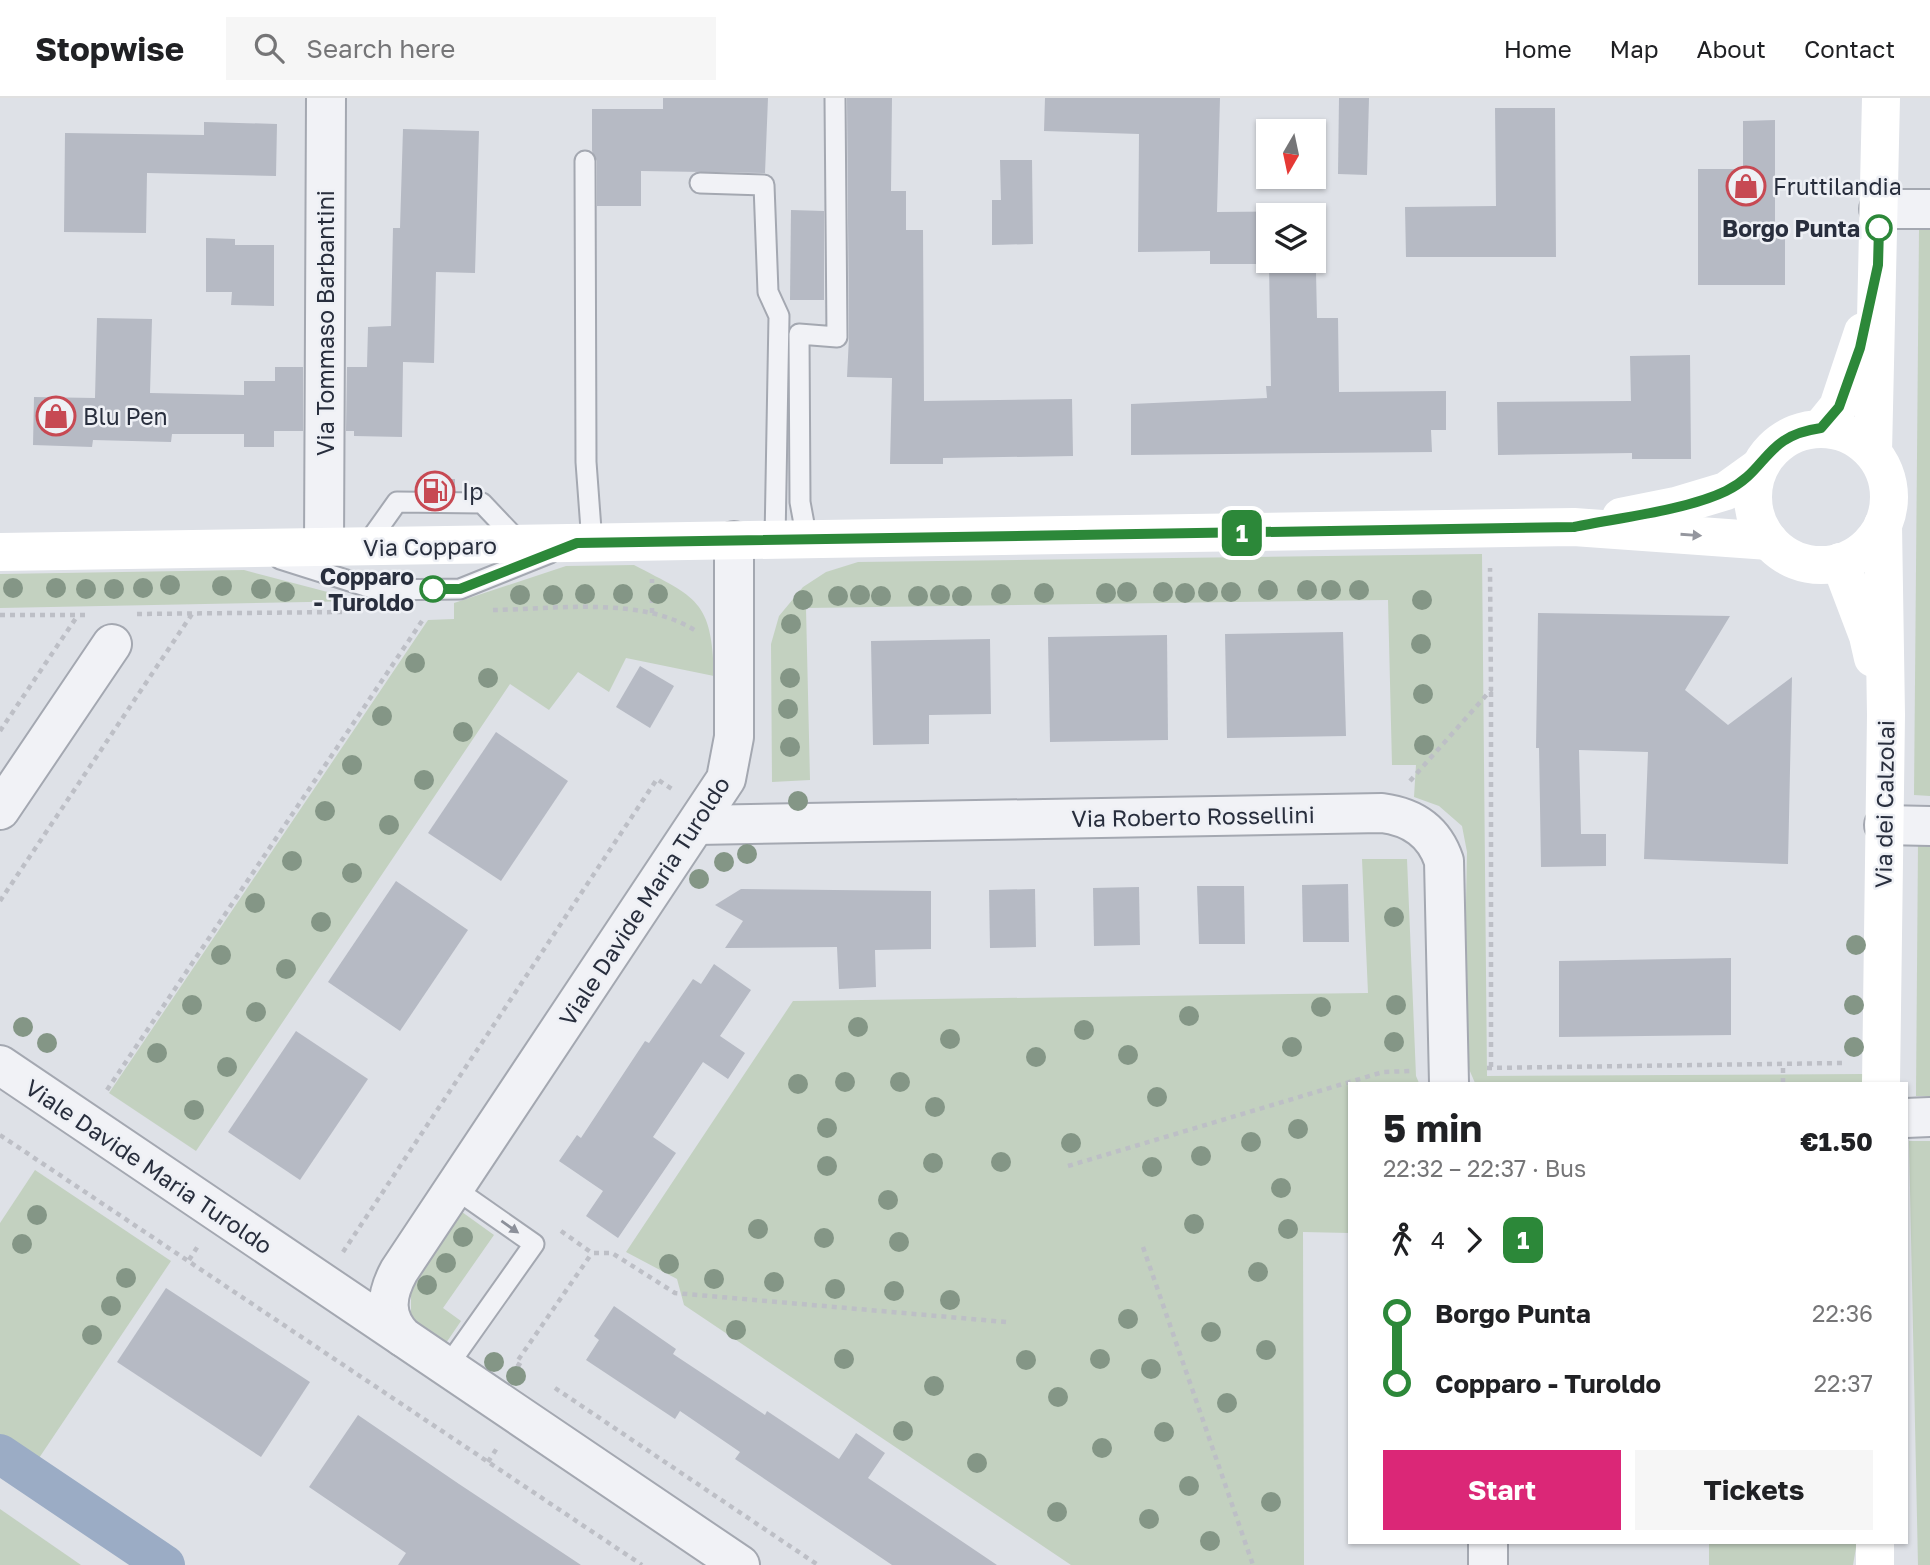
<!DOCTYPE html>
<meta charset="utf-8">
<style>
:root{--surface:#fff;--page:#f6f6f6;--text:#202124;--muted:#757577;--line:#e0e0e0;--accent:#db2777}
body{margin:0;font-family:"Golos Text",sans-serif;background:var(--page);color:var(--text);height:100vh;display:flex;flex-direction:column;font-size:26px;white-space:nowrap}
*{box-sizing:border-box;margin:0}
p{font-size:23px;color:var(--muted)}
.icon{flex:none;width:38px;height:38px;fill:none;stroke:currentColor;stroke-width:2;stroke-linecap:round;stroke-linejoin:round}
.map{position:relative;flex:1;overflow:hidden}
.side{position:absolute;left:1348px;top:984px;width:560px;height:462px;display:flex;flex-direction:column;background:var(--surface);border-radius:0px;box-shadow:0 2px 5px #0004}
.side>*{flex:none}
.badge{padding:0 14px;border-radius:10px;font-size:24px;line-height:46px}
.needle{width:46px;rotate:189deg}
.buttons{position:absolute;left:1256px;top:21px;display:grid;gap:14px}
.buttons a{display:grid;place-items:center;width:70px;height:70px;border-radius:0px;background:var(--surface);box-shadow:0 2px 5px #0004;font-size:35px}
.map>.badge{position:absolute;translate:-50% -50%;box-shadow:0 0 0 4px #fff}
.legs{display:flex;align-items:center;gap:10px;height:77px;padding:0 35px;font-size:23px}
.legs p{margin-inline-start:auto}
.head{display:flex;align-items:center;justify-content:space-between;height:119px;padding:0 35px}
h1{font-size:38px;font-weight:700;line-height:52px}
.cta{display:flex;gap:14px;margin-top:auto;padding:14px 35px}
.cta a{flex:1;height:80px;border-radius:0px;background:var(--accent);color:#fff;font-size:28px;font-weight:700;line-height:80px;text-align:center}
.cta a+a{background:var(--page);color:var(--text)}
ul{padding:0 35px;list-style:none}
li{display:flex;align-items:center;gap:24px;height:70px;font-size:26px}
li i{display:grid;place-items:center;width:10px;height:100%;margin:0 9px;background:currentColor}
li i::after{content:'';width:18px;height:18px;margin:-9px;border:5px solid;border-radius:50%;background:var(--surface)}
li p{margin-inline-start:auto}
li:first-child i{background:linear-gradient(#0000 50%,currentColor 0)}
li:last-child i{background:linear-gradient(currentColor 50%,#0000 0)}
header{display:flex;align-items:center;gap:42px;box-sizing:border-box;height:98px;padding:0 35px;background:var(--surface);border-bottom:2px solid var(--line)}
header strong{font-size:33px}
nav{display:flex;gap:38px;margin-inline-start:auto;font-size:24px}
.search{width:490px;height:63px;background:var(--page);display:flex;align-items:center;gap:18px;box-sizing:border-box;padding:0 24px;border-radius:0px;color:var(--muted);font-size:26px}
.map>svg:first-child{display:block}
</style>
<header>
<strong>Stopwise</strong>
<div class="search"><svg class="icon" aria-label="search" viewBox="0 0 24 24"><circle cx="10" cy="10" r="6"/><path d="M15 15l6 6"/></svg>Search here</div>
<nav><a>Home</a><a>Map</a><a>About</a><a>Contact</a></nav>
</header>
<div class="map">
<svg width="1930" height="1467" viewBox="0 0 1930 1467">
<rect width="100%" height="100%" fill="#dee1e7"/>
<g fill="#c3d1c0">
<path d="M1919,132H1930V698L1914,697Z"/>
<path d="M1482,456L1487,978L1864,976V985H1475L1463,957L1467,754L1462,728L1439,708L1414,699L1416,667H1392L1388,502L806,510L810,682L772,684L771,546L779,518L803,489L826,474L858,464Z"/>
<path d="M634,467C697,500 712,502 714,578L626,560L609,594L578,574L549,612L510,586L196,1053L109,995L428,522L454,521V505L566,468Z"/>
<path d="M244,472L362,503L0,510V476Z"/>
<path d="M1918,745H1930V998H1916Z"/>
<path d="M1362,761H1407L1416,978L1419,985H1349V1135L1303,1134L1304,1467H1071L684,1207L677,1181L626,1154L793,903L1368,895Z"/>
<path d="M1909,1043H1930V1467H1918Z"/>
<path d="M35,1072L171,1163L37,1363L0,1339V1125Z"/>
<path d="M462,1114L494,1137L443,1210L461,1223L444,1248L411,1224V1192Z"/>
<path d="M0,1411L81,1467H0Z"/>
<path d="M1709,1444H1857L1853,1467H1709Z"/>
</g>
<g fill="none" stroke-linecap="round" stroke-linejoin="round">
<path stroke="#9bacc5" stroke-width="40" d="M0,1356L165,1467"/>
</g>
<g fill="#b6bac4">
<path d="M663,0H768L765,75L641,73V108H597V63L592,53V11H663Z"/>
<path d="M847,0H892L891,93H906V132H923L924,303L1072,301L1073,358L943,360V366H890L892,280L847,279L849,239Z"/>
<path d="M1045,0H1220L1217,114L1306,113V117H1269V163H1304V174H1316L1317,220H1338L1339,294L1446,293V332H1431L1432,354L1131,357V306L1267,300L1266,288H1271L1269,166H1210V153L1138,154L1139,36L1044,33Z"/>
<path d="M1339,0H1369L1367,77L1338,76Z"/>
<path d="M1495,10H1555L1556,159H1406L1405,109L1496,108Z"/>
<path d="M1775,22V140L1785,141V187H1698V71H1743V23Z"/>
<path d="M204,24L277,26L276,78L147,75L146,135L64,134L65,35L204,37Z"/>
<path d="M403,31L479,33L475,175L436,174L434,265L403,264L402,339L354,338V333H346L347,269H367L368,229L391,228L393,130H400Z"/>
<path d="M1000,62H1032L1033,146L992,147V102H1001Z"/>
<path d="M791,112L824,113V202H790Z"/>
<path d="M206,140L235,141V147H274V208L231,207L232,194H206Z"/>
<path d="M97,220L152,221L150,295L244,297V283H275V269H303V333H274V349H244V336H172L171,344L93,342L92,349L33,347L34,299L95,300Z"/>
<path d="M1690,257L1691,361H1632V355L1498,357L1497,304L1631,303L1630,258Z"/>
<rect x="423" y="381" width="32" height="11"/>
<path d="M1538,515L1730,518L1685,592L1728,627L1792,579L1788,766L1644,761L1648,654L1579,652L1581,736H1606V768L1541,769L1539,650H1536Z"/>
<path d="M1343,534L1346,638L1227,640L1225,536Z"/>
<path d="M1167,537L1168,642L1050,644L1048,539Z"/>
<path d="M990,541L991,616L929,617V646L873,647L871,543Z"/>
<path d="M640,568L674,588L650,630L616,609Z"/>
<path d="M496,634L568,683L501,783L428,735Z"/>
<path d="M396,783L468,832L400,933L328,884Z"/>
<path d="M1348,786L1349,844H1303L1302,787Z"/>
<path d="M1197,788H1244L1245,846H1199Z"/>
<path d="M1139,789L1140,847L1094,848L1093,790Z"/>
<path d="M741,791L931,793V851L875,852L876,889L839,891L837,849L725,850L743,823L715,807Z"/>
<path d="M1035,791L1036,849L990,850L989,792Z"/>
<path d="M1731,860V937L1559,939V863Z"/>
<path d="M714,866L751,892L720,938L745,955L728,981L703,964L653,1039L676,1055L618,1140L586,1118L603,1093L559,1063L577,1037L581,1040L645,943L649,945L693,881L701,886Z"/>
<path d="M296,933L368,981L300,1082L228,1034Z"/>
<path d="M166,1190L310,1284L261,1359L117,1264Z"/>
<path d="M614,1208L676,1251L673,1256L765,1317L767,1313L839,1361L856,1335L885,1355L868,1380L997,1467H892L735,1361L740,1354L680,1313L675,1321L586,1262L599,1242L594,1238Z"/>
<path d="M358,1317L459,1386L581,1467H398L406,1455L309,1389Z"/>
</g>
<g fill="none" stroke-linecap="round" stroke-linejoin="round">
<defs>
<g id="lane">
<path d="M585,63L586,364L592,445"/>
<path d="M700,85L764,87L768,194L779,218L775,442"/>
<path d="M807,442L800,404L799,236L837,239L835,0"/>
<path d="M365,449L397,404L482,405L520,445"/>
<path d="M280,461L378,492L460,491L550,455"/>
<path d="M447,1269L534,1146L454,1090"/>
</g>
<g id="street">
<path d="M1879,111H1930"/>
<path d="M734,443V639L726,681L399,1173C386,1197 383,1218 403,1239L740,1467"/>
<path d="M324,450L326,0"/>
<path d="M0,712L112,546"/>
<path d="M697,727L1382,715C1412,719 1434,733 1444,763L1449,985"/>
<path d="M1884,727L1930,728"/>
<path d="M0,967L403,1239"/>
<path d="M1906,1020L1930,1019"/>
<path d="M1488,1467V1444"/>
</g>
</defs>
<use href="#lane" stroke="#a4a8b1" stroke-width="23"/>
<use href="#street" stroke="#a4a8b1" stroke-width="42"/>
<g stroke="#bdbfc6" stroke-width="4.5" stroke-dasharray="5 5" stroke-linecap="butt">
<path d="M493,512C556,511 642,498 696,533"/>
<path d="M652,515V481"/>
<path d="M137,516L342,514"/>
<path d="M0,517H87"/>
<path d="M0,633L78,517"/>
<path d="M1410,683L1491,592L1490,470"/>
<path d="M0,803L192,516"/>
<path d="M1491,969V592"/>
<path d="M1487,970L1842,965"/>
<path d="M1783,985V967"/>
<path d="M107,992L424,520"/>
<path d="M0,1037L642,1467"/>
<path d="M1068,1068L1383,974L1412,973"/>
<path d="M561,1133L592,1155H612L675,1195L1006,1224"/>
<path d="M1143,1149L1253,1467"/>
<path d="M343,1154L657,681L672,691"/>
<path d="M189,1162L198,1148"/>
<path d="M521,1268L516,1265L592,1155"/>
<path d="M555,1290L818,1467"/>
<path d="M488,1364L497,1350"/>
</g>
<use href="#lane" stroke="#f1f2f6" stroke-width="19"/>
<use href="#street" stroke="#f1f2f6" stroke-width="38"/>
<g stroke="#fff" stroke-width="38">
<path d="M1821,330L1838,309L1863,234"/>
<circle cx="1821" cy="399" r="68"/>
<path d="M1873,354L1881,0"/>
<path d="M1621,419L1676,408L1726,393L1758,370"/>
<path d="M0,454L1574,429L1769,443"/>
<path d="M1840,464L1868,538L1873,560"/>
<path d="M1881,985L1886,617L1883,427"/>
<path d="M1875,1467V1444"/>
</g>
</g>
<g fill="#849686">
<circle cx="170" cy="487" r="10"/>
<circle cx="222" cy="488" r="10"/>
<circle cx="13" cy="490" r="10"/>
<circle cx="56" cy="490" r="10"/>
<circle cx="143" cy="490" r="10"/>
<circle cx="86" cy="491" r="10"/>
<circle cx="114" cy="491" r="10"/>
<circle cx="261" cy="491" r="10"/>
<circle cx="1268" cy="492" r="10"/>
<circle cx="1307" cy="492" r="10"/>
<circle cx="1331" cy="492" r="10"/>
<circle cx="1359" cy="492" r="10"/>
<circle cx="285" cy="494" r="10"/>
<circle cx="1127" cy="494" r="10"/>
<circle cx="1163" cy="494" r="10"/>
<circle cx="1208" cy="494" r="10"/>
<circle cx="1231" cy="494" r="10"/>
<circle cx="1044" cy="495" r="10"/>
<circle cx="1106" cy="495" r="10"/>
<circle cx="1185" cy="495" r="10"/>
<circle cx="585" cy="496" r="10"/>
<circle cx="623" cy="496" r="10"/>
<circle cx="658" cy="496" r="10"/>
<circle cx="1001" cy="496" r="10"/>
<circle cx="520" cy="497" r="10"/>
<circle cx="553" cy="497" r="10"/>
<circle cx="860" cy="497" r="10"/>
<circle cx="940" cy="497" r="10"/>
<circle cx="838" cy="498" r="10"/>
<circle cx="881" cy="498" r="10"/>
<circle cx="918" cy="498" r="10"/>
<circle cx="962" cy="498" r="10"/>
<circle cx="803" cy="502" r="10"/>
<circle cx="1422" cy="502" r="10"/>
<circle cx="791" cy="526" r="10"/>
<circle cx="1421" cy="546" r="10"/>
<circle cx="415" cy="565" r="10"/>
<circle cx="488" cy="580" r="10"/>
<circle cx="790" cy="580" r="10"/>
<circle cx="1423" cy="596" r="10"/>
<circle cx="788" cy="611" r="10"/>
<circle cx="382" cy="618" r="10"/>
<circle cx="463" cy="634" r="10"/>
<circle cx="1424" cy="647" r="10"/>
<circle cx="790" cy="649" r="10"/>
<circle cx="352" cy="667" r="10"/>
<circle cx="424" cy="682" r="10"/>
<circle cx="798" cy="703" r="10"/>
<circle cx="325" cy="713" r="10"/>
<circle cx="389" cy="727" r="10"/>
<circle cx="747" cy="756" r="10"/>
<circle cx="292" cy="763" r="10"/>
<circle cx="724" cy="764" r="10"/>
<circle cx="352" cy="775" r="10"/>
<circle cx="699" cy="781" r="10"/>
<circle cx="255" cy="805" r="10"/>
<circle cx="1394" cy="819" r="10"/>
<circle cx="321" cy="824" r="10"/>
<circle cx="1856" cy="847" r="10"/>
<circle cx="221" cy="857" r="10"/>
<circle cx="286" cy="871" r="10"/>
<circle cx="192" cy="907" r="10"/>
<circle cx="1396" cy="907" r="10"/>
<circle cx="1854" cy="907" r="10"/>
<circle cx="1321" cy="909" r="10"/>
<circle cx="256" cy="914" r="10"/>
<circle cx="1189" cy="918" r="10"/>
<circle cx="23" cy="929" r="10"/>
<circle cx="858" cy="929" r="10"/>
<circle cx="1084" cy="932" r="10"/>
<circle cx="950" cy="941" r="10"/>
<circle cx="1394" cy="944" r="10"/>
<circle cx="47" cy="945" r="10"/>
<circle cx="1292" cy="949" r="10"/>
<circle cx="1854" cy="949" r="10"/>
<circle cx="157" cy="955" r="10"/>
<circle cx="1128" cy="957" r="10"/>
<circle cx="1036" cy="959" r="10"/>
<circle cx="227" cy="969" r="10"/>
<circle cx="845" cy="984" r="10"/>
<circle cx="900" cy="984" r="10"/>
<circle cx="798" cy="986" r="10"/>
<circle cx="1157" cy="999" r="10"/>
<circle cx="935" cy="1009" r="10"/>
<circle cx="194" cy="1012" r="10"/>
<circle cx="827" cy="1030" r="10"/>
<circle cx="1298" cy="1031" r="10"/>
<circle cx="1251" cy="1044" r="10"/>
<circle cx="1071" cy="1045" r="10"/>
<circle cx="1201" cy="1058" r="10"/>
<circle cx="1001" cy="1064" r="10"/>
<circle cx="933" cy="1065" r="10"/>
<circle cx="827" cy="1068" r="10"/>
<circle cx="1152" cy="1069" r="10"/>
<circle cx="1281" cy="1090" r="10"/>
<circle cx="888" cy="1102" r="10"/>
<circle cx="37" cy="1117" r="10"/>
<circle cx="1194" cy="1126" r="10"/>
<circle cx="758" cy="1131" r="10"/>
<circle cx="1288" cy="1131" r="10"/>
<circle cx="463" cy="1139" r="10"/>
<circle cx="824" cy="1140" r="10"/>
<circle cx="899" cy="1144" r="10"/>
<circle cx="22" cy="1146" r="10"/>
<circle cx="446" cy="1165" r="10"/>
<circle cx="669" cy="1166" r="10"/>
<circle cx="1258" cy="1174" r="10"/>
<circle cx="126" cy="1180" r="10"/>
<circle cx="714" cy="1181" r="10"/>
<circle cx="774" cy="1184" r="10"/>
<circle cx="427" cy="1187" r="10"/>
<circle cx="835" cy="1191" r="10"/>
<circle cx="894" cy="1193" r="10"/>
<circle cx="950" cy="1202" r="10"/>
<circle cx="111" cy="1208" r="10"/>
<circle cx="1128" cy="1221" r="10"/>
<circle cx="736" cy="1232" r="10"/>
<circle cx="1211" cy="1234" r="10"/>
<circle cx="92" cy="1237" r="10"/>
<circle cx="1266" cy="1252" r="10"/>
<circle cx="844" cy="1261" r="10"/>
<circle cx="1100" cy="1261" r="10"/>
<circle cx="1026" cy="1262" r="10"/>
<circle cx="494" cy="1264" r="10"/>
<circle cx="1151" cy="1271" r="10"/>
<circle cx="516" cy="1278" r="10"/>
<circle cx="934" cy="1288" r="10"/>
<circle cx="1058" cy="1299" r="10"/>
<circle cx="1227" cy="1305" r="10"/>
<circle cx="903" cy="1333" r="10"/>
<circle cx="1164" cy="1334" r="10"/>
<circle cx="1102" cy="1350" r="10"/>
<circle cx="977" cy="1365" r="10"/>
<circle cx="1189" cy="1388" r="10"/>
<circle cx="1271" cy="1404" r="10"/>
<circle cx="1057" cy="1414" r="10"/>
<circle cx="1149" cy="1421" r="10"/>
<circle cx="1210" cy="1443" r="10"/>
</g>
<defs><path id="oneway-solid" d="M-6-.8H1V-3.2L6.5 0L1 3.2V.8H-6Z" transform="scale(1.75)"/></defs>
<use fill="#94969e" href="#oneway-solid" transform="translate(1691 437) rotate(4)"/>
<use fill="#8c909a" href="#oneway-solid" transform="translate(510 1129) rotate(35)"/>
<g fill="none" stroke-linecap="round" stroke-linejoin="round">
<defs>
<path id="line-1" d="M433,491H460L577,445L1574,429C1618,420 1687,412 1726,393C1769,372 1763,338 1821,330L1839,309L1860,250L1878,167L1879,130"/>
</defs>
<use href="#line-1" stroke="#fff" stroke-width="16"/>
<use href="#line-1" stroke="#2c8839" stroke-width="10"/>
</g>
<defs>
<symbol id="shop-ring" viewBox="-11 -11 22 22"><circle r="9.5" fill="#eef0f5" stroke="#c74953" stroke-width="1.5"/><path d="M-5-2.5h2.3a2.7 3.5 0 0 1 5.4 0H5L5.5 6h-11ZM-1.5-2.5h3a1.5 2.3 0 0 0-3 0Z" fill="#c74953"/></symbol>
<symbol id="fuel-ring" viewBox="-11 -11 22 22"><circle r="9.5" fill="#eef0f5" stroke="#c74953" stroke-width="1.5"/><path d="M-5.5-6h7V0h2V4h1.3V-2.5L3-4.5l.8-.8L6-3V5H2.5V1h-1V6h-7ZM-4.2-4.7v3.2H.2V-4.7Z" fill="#c74953"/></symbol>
</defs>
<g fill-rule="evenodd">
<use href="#shop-ring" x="1724" y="66" width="44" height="44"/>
<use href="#shop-ring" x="34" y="296" width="44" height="44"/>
<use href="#fuel-ring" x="413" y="371" width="44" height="44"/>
</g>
<g fill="#fff" stroke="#2c8839" stroke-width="3.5">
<circle cx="1879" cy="130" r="12"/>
<circle cx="433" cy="491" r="12"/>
</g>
<g text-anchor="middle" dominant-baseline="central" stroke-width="5" stroke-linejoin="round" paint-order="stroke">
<g font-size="23" fill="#282e3d" stroke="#eef0f5" text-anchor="start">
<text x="1773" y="88">Fruttilandia</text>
<text x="83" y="318">Blu Pen</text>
<text x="462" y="393">Ip</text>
</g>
<g font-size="23" font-weight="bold" fill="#282e3d" stroke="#eef0f5" text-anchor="end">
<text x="1860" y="130">Borgo Punta</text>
<text x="414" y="478">Copparo<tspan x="414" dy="26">- Turoldo</tspan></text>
</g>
<g font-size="23" fill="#282e3d" stroke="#eef0f5">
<text transform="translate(325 225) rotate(-90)">Via Tommaso Barbantini</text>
<text transform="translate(430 448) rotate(-1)">Via Copparo</text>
<text transform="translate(1884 706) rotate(-89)">Via dei Calzolai</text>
<text transform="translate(1193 718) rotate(-1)">Via Roberto Rossellini</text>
<text transform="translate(644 803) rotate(-57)">Viale Davide Maria Turoldo</text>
<text transform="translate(149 1068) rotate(34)">Viale Davide Maria Turoldo</text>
</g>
</g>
</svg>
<div class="buttons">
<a><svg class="needle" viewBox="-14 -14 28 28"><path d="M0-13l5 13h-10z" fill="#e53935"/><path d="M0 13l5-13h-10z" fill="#757577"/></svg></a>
<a><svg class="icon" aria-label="layers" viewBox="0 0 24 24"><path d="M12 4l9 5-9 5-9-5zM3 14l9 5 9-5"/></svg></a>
</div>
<b class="badge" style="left:1242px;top:435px;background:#2c8839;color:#fff">1</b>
<section class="side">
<div class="head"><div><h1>5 min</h1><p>22:32 – 22:37 · Bus</p></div><b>€1.50</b></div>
<div class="legs"><svg class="icon" aria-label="walk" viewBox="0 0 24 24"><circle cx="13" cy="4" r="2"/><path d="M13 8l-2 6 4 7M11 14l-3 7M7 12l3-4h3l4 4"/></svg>4<svg class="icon" aria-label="forward" viewBox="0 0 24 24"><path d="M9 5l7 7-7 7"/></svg><b class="badge" style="background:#2c8839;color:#fff">1</b></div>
<ul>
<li><i style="color:#2c8839"></i><b>Borgo Punta</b><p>22:36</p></li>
<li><i style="color:#2c8839"></i><b>Copparo - Turoldo</b><p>22:37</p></li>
</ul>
<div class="cta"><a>Start</a><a>Tickets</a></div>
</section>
</div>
